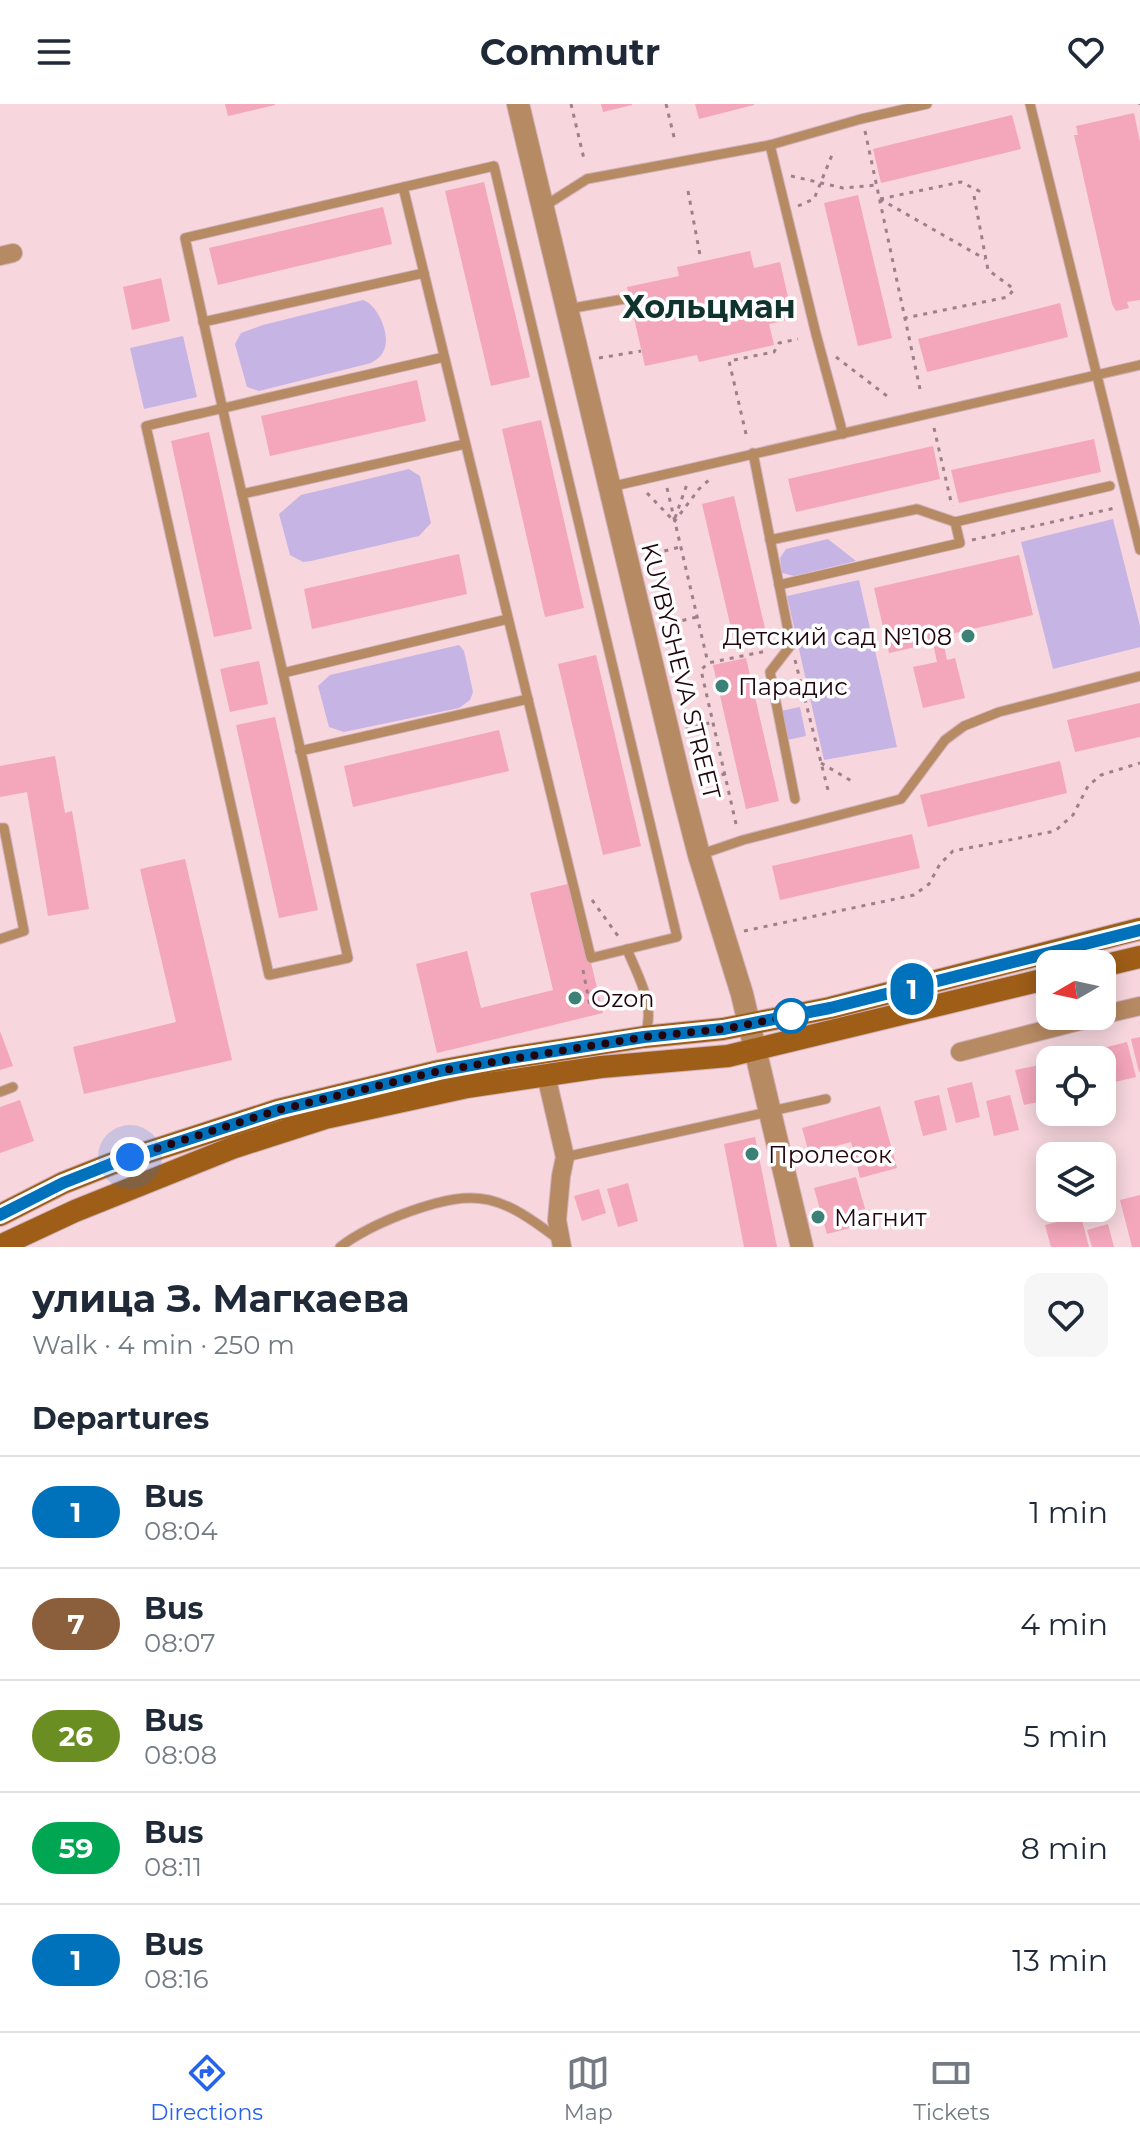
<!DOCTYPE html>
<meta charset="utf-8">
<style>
:root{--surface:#fff;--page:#f6f6f7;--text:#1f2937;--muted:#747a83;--line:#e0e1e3;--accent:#2563eb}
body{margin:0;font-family:Montserrat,sans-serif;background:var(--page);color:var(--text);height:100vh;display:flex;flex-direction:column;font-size:30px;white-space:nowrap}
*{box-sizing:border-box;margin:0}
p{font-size:26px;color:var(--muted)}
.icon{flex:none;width:44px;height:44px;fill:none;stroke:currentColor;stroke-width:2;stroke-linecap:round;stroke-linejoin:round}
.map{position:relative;height:1143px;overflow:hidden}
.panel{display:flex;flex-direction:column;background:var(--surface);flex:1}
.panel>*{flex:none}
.badge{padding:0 16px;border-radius:26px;font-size:28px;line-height:52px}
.needle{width:52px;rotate:261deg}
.tools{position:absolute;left:1036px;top:846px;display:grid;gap:16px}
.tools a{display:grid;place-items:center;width:80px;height:80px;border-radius:16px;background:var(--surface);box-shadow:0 4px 20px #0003;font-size:40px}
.you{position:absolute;width:40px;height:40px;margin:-20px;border:6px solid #fff;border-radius:50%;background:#1a73e8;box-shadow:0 0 0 12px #1a73e833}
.map>.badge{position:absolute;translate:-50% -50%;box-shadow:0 0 0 4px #fff}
h2{padding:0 32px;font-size:30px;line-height:72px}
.round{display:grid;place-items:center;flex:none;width:84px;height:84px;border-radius:16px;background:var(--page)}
.headline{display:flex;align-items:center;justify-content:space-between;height:136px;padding:0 32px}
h1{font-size:38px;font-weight:700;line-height:60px}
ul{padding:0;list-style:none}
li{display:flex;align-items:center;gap:24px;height:112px;padding:0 32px;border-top:2px solid var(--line)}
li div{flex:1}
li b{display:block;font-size:30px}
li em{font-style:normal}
li .badge{min-width:88px;font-weight:700;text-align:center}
header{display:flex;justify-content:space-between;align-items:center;height:104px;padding:0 32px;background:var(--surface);font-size:36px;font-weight:700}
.dock{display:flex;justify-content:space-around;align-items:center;height:112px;border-top:2px solid var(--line);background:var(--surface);font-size:22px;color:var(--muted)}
.dock a{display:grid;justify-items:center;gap:4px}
.dock .current{color:var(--accent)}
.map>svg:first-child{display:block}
</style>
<header><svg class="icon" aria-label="menu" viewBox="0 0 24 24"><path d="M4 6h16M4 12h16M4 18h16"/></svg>Commutr<svg class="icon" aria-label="heart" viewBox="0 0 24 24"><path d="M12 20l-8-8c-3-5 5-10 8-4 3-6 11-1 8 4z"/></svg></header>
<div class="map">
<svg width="1140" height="1143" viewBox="0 0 1140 1143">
<rect width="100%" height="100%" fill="#f7d6de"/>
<g fill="#c6b4e4">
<path d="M363,196C378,201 391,231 384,246C382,252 376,256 371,259L259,287L247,283L235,240L241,229L263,221Z"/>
<path d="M183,232L197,293L144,305L130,244Z"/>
<path d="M409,365L420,372L431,419L419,432L311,457L303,458L290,451L279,410L301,391Z"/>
<path d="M1113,415L1140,522V543L1053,565L1021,438Z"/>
<path d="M828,435L856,457L794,472L782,469L780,454L786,445Z"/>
<path d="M859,476L897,643L824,656L787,492Z"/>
<path d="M459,541L464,547L473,588L470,596L459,604L344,628L329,623L318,582L330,571Z"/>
<path d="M800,603L806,632L787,636L781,607Z"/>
</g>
<g fill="#f4a6bb">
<path d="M225,0H275V1L228,12Z"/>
<path d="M601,0H632V1L603,8Z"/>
<path d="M695,0H754V1L699,15Z"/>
<path d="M1134,9L1140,38V196L1127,198L1129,204L1116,207L1112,200L1074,31H1078L1076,22Z"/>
<path d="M1012,11L1021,45L881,79L873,45Z"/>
<path d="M484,78L530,273L491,282L445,87Z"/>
<path d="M858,91L892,234L858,242L824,99Z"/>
<path d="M383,103L392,140L218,181L209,144Z"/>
<path d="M750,147L754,164L780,158L793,215L769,220L774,241L699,258L697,251L645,262L627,183L679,172L677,163Z"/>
<path d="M161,174L170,217L132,226L123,183Z"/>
<path d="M1060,199L1068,233L927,268L918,235Z"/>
<path d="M417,276L426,317L270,352L261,312Z"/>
<path d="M541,316L584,504L545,513L502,325Z"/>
<path d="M209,328L252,525L214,533L171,337Z"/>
<path d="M1094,335L1101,368L959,399L951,366Z"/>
<path d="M933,342L940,375L796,408L788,375Z"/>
<path d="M734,392L767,533L735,541L702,400Z"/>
<path d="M459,450L467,490L312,525L304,485Z"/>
<path d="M1019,451L1033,511L942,532L947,556L955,554L965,594L923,604L913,563L937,558L933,539L889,549L874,484Z"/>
<path d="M596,551L641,742L603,751L558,560Z"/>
<path d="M746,554L779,697L746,705L713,561Z"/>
<path d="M259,557L268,600L230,608L220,565Z"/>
<path d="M1140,599V633L1075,648L1067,616Z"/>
<path d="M275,613L318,806L279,814L236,621Z"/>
<path d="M499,626L509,667L353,703L344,662Z"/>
<path d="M55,652L65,709L72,707L89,805L48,812L27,688L0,693V662Z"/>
<path d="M1060,657L1067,689L928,723L920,691Z"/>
<path d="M912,730L920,764L780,796L772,762Z"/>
<path d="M185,755L232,956L84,990L73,943L176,918L140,765Z"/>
<path d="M572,779L603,909L437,949L416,860L467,847L481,904L553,886L530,789Z"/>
<path d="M0,927L13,962L0,966Z"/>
<path d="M1140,933V968H1139L1131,935Z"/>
<path d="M1127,938L1136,973L1111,979L1103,944Z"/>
<path d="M1099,945L1102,956H1076L1074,951Z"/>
<path d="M1040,961L1048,996L1024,1001L1015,966Z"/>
<path d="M972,978L980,1013L956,1019L947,984Z"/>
<path d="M939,991L947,1026L923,1032L914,997Z"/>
<path d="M1010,991L1019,1026L994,1032L986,997Z"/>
<path d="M20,996L34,1037L0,1049V1003Z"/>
<path d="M880,1002L897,1064L860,1074L851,1038L809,1049L802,1024Z"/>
<path d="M755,1033L777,1143H744L724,1040Z"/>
<path d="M856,1073L869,1119L827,1130L814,1084Z"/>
<path d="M628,1079L638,1117L618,1123L607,1085Z"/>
<path d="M599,1085L606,1109L582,1117L574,1092Z"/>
<path d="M1140,1091V1143H1132L1120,1096Z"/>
<path d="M1081,1112L1089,1143H1051L1045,1121Z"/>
<path d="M1108,1120L1114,1143H1092L1087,1126Z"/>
</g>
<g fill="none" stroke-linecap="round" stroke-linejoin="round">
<defs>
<g id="service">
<path d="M1030,0L1140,446"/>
<path d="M770,41L816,230L843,330"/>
<path d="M403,83L591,854L677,833L494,62L185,134C199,196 212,258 226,320L348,854L269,871L146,322C179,314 212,307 245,299L444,253"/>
<path d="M543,103L587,75L770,41L861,15L927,0"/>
<path d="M579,203L630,194"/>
<path d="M203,218L424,169"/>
<path d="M753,349L791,541L770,568L795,695"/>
<path d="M610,383L1140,261"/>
<path d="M242,390L465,340"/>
<path d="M770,436L917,405L955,418L1110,382"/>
<path d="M779,481L960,439L955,418"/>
<path d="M283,569L508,515"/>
<path d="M300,647L528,595"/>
<path d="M0,724H4L24,827L0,835"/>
<path d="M699,751L743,736L901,695L945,636L964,622L999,608L1140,572"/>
<path d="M627,845C638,873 656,901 645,930"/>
<path d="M0,988L13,983"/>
<path d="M565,1053L826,995"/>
<path d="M340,1143C361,1127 386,1116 411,1107C479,1083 501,1092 558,1135"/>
</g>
<g id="minor">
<path d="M0,152L13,149"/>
<path d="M1102,911L1140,902"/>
<path d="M960,948L1099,912"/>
<path d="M546,971L565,1053L561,1072L557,1116L562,1143"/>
</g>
<path id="tertiary" d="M518,0L681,681L699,751L742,890L802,1143"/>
<g id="secondary">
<path d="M1102,862L1140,853"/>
<path d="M0,1111L63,1079L111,1060L278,1006L439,967L509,954L644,933L723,925L830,904L1140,825"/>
<path d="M0,1142L75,1107L232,1044L325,1014L467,983L601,963L728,952L1050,874"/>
</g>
</defs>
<use href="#service" stroke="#d0b1b9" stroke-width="11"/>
<use href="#minor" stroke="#d0b1b9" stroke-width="20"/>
<use href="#tertiary" stroke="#d0b1b9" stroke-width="24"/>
<use href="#secondary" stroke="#d0b1b9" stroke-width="24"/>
<g stroke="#9e8088" stroke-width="3" stroke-dasharray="4 6" stroke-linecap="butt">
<path d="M571,0L584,55"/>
<path d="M666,0L675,37"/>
<path d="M1140,0V1"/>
<path d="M865,27L920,285"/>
<path d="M791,72L843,84L877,81"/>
<path d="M688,87L700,151"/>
<path d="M880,95L961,78L979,87L974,92L988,166L1014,185L1008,193L905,214"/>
<path d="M880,95L985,155"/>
<path d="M798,102L814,95L832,51"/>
<path d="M836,253L887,292"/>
<path d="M599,254L641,247"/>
<path d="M934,324L952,402"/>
<path d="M746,330L729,257L774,248L779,239L798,235"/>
<path d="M667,384L708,559"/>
<path d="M647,389L672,415"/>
<path d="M675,414L687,380"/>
<path d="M674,418L699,385L710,375"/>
<path d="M972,436L1115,404"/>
<path d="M645,452L680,443"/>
<path d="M663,521L697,513"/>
<path d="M795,556L828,686"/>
<path d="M686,625L713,618"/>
<path d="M821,659L855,679"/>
<path d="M702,675L725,670"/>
<path d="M736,720L701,566L708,559L767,547"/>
<path d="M592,796L618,832"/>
<path d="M744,827L914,791L929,780L940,760L953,747L1055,727L1073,711L1088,682L1101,671L1140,659"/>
<path d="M583,866L590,902"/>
</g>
<use href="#service" stroke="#b68a63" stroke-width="9"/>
<use href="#minor" stroke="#b68a63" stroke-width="18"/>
<use href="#tertiary" stroke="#b68a63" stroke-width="22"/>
<use href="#secondary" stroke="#9e5e18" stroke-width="22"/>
</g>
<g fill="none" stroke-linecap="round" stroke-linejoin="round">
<defs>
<path id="line" d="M0,1111L63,1079L111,1060L278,1006L439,967L509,954L644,933L723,925L830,904L1140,826"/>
</defs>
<use href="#line" stroke="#fff" stroke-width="18"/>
<use href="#line" stroke="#0072bc" stroke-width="12"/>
<path stroke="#21060f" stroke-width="8" stroke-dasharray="0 14.4" d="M130,1053L278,1006L439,967L644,933L723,925L791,912"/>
</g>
<g fill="#3b8176" stroke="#fff" stroke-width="3">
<circle cx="968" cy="532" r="8"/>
<circle cx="722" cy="582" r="8"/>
<circle cx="575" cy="894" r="8"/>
<circle cx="752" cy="1050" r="8"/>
<circle cx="818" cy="1113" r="8"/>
</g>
<circle fill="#fff" stroke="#0072bc" stroke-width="4" cx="791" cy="912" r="16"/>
<g text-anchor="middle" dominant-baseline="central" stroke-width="7" stroke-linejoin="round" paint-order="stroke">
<g font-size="24" fill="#21060f" stroke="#fff" text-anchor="start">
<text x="952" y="532" text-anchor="end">Детский сад №108</text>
<text x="738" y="582">Парадис</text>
<text x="591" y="894">Ozon</text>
<text x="768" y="1050">Пролесок</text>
<text x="834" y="1113">Магнит</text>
</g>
<g font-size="24" fill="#21060f" stroke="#fff">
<text transform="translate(681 567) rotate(76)">KUYBYSHEVA STREET</text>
</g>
<g font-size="32" font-weight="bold" fill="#11332e" stroke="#fff">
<text x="709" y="202">Хольцман</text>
</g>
</g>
</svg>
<div class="tools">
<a><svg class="needle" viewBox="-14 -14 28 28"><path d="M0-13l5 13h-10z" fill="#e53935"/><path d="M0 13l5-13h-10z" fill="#747a83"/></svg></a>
<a><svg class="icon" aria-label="locate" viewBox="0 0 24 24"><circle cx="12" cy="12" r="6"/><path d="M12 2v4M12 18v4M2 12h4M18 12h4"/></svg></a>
<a><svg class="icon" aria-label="layers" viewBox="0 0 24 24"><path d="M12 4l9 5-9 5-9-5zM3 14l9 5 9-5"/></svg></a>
</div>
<div class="you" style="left:130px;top:1053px"></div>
<b class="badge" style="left:912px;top:885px;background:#0072bc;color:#fff">1</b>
</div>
<section class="panel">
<div class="headline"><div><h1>улица З. Магкаева</h1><p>Walk · 4 min · 250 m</p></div><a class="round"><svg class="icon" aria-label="heart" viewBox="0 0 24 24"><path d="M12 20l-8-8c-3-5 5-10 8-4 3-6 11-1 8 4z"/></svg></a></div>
<h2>Departures</h2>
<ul>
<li><span class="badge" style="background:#0072bc;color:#fff">1</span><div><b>Bus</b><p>08:04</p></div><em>1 min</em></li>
<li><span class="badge" style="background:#8b5e3c;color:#fff">7</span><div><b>Bus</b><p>08:07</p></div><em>4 min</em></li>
<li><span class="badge" style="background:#6b8e23;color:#fff">26</span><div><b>Bus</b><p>08:08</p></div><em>5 min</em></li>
<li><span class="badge" style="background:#00a651;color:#fff">59</span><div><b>Bus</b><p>08:11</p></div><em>8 min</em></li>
<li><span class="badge" style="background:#0072bc;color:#fff">1</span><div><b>Bus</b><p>08:16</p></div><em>13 min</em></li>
</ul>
</section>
<nav class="dock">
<a class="current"><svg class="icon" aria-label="directions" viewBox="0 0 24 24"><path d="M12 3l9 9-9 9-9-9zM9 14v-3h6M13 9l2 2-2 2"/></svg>Directions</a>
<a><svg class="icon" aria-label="map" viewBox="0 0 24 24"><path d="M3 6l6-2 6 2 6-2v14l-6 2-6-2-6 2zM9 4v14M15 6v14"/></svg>Map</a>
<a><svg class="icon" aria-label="tickets" viewBox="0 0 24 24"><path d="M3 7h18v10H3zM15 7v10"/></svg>Tickets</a>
</nav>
